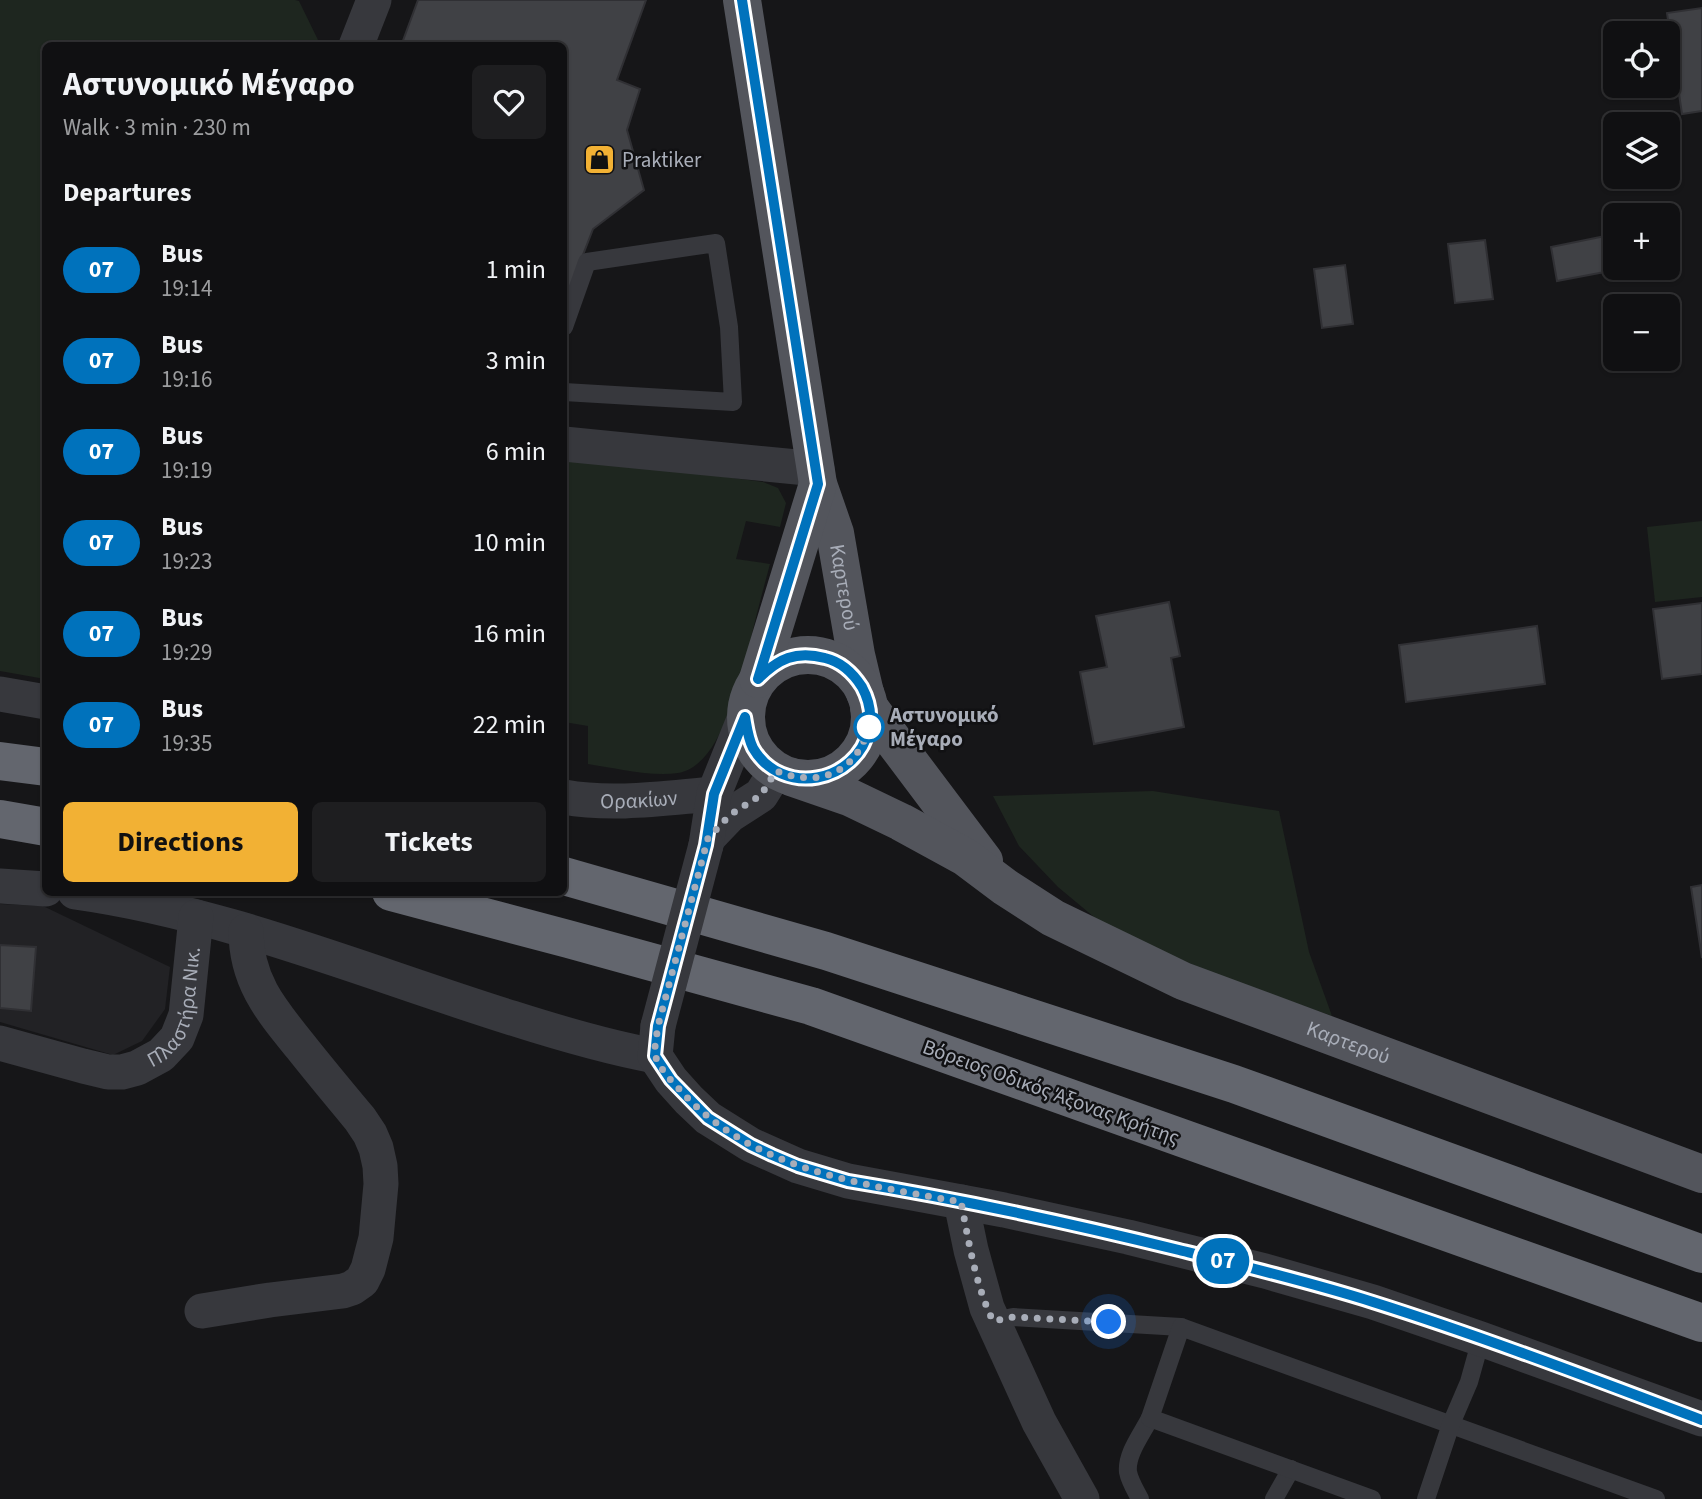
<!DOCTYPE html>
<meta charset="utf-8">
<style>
:root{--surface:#101012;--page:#1e1e20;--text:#f1f3f6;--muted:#9c9d9f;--line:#303032;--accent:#f2b134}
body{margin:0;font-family:"Source Sans 3",sans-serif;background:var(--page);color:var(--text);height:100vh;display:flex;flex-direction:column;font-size:26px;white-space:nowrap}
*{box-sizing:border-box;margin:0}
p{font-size:23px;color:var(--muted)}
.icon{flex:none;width:38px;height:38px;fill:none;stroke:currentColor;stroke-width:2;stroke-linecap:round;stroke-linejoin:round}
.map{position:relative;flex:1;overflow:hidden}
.sheet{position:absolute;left:42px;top:42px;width:525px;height:854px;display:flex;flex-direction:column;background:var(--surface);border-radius:10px;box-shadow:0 2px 5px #0004,0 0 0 2px var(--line)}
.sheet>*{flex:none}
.badge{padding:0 14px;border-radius:23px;font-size:24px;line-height:46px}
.buttons{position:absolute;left:1603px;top:21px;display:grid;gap:14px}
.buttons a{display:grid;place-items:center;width:77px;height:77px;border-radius:10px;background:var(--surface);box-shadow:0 2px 5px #0004,0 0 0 2px var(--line);font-size:35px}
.you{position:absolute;width:35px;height:35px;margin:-18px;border:5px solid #fff;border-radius:50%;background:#1a73e8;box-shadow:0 0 0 10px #1a73e833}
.map>.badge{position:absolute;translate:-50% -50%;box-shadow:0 0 0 4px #fff}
h2{padding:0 21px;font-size:26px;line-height:63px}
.round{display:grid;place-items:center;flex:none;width:74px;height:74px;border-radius:10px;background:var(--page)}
.head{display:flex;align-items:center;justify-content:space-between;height:119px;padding:0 21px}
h1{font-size:33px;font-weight:700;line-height:52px}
.cta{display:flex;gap:14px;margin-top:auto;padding:14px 21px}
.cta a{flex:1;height:80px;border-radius:10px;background:var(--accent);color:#111;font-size:28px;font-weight:700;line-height:80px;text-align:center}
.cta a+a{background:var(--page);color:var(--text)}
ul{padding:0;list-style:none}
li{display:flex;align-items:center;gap:21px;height:91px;padding:0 21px}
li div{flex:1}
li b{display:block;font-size:26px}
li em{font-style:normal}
li .badge{min-width:77px;font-weight:700;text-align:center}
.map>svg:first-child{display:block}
</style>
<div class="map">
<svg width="1702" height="1499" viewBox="0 0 1702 1499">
<rect width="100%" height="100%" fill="#161618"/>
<path fill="#222225" d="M0,904L43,906L170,967L165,1009L142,1041L113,1055L0,1022Z"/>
<g fill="#1e261f">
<path d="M0,0H295L299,1L318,40L317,46H46L45,679L0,671Z"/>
<path d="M564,457L599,460L763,482L778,488L786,503L780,527L746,521L736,559L770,564C763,590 756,616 750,642C740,678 722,766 678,773C651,777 615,768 588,764V726L564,722Z"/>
<path d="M1702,521V597L1655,602L1647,527Z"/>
<path d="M1153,791L1279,811L1309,952L1332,1016L1219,976L1106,927L1058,887L1019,846L993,796Z"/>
</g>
<g fill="#404145" stroke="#303034" stroke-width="2">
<path d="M418,0H646L617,80L640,89L627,130L644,190L593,229L564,304V46H401Z"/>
<path d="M1702,8V111L1682,114L1667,13Z"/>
<path d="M1615,234V268H1626L1557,281L1551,247Z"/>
<path d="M1485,240L1493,299L1455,303L1448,244Z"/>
<path d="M1345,265L1353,324L1322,328L1314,269Z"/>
<path d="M1169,602L1180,656L1171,658L1184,727L1094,744L1080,672L1107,667L1096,616Z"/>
<path d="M1702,603V674L1662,679L1653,609Z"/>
<path d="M1537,626L1545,684L1406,702L1399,645Z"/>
<path d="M1702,885V958L1691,887Z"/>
<path d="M0,945L36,947L31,1011L0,1008Z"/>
</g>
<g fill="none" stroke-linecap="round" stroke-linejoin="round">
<g stroke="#37383d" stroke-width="18">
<path d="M564,327L587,262L716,243L729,327L733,402L564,392"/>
<path d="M993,1321L1013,1317L1181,1327"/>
<path d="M1140,1499C1136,1491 1130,1482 1128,1472C1126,1454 1142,1434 1150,1418"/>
<path d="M1274,1499L1291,1469"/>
<path d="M1372,1499L1150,1418L1181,1327L1656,1499"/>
<path d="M1426,1499L1451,1424L1469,1382L1481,1339"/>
</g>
<g stroke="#37383d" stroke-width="35">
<path d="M356,46L374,0"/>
<path d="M564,444L817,469"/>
<path d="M0,694L46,702"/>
<path id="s1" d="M564,797C613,806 665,798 714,794"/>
<path d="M708,838L730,815L761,795L776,771"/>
<path d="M706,845L714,794L745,717"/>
<path d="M0,886L46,889"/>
<path d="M75,892C225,913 368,973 512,1018C559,1033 606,1047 655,1056"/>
<path d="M658,1026L655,1056L671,1080L689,1100L708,1118L751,1145L798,1166L848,1181L1004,1210L1128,1237L1265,1271L1373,1302L1481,1339L1702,1419"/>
<path id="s2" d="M0,1043L83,1066L108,1072H122L137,1068L161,1055L177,1038L186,1015L196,917"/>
<path d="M961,1202L971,1250L987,1308L1039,1422L1082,1499"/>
<path d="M202,1311L270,1300L343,1291L352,1288L362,1281L368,1269L376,1238L381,1184L380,1166L376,1148L370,1134L360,1119C340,1095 320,1071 301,1047C271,1010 246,981 246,931"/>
</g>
<g stroke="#53555c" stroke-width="38">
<path id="s3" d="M742,0L818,484L835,533L856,655L865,693"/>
<circle cx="808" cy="717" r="62"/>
<path d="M758,679L818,484"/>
<path d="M869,707L893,740L984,861"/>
<path id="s4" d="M791,777L849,797L901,822L965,857L1005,887L1053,918L1183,981L1702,1174"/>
</g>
<g stroke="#63666e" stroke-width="38">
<path d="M0,761L46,767"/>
<path d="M0,819L46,827"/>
<path d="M564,876L826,951L1234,1084L1702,1254"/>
<path d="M391,892L568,939L811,1006L1702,1323"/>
</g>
<path stroke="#37383d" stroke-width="35" d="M658,1026L706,845"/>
</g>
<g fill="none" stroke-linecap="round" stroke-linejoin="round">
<defs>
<path id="line" d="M742,0L818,484L758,679C778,659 796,650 825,658C842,662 853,673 862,687C869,700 872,715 869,729C857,783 782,798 753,748C748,738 747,728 745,717L714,794L706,845L658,1026L655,1056L671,1080L708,1118L751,1145L772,1155L798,1166L848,1181C959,1199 1070,1223 1179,1250C1244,1266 1310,1282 1373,1302C1484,1337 1593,1379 1702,1420"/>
</defs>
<use href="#line" stroke="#fff" stroke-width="16"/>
<use href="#line" stroke="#0072bc" stroke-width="10"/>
<path stroke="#a8adb8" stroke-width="7" stroke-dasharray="0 12.6" d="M869,727L870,722C859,771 822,789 776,771L761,795L730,815L708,838L658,1026C657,1035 653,1050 656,1058C661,1070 673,1083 682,1092C754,1171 862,1184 961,1202C969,1242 975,1284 993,1321L1013,1317L1109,1322"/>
</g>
<defs>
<symbol id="shop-square" viewBox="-11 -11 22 22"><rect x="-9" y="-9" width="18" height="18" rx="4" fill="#f2b134" stroke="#111113"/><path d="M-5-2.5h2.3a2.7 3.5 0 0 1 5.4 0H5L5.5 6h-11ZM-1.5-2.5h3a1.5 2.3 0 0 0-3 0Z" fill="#111"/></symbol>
</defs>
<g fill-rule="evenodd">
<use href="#shop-square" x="582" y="142" width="35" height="35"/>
</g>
<circle fill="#fff" stroke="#0072bc" stroke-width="3.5" cx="869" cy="727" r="14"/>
<g text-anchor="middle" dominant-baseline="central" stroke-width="5" stroke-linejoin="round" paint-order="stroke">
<g font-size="21" fill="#a8adb8" stroke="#111113" text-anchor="start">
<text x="622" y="160">Praktiker</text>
</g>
<g font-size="21" fill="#a8adb8" stroke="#111113">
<text stroke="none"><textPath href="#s3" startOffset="597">Καρτερού</textPath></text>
<text stroke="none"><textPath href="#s1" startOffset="75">Ορακίων</textPath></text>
<text stroke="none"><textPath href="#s2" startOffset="220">Πλαστήρα Νικ.</textPath></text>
<text stroke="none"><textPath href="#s4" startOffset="620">Καρτερού</textPath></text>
<text transform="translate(1051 1092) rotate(20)">Βόρειος Οδικός Άξονας Κρήτης</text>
</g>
<g font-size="21" font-weight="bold" fill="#a8adb8" stroke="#111113" text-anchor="start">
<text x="890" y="715">Αστυνομικό<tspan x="890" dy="24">Μέγαρο</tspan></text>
</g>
</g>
</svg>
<div class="buttons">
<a><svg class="icon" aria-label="locate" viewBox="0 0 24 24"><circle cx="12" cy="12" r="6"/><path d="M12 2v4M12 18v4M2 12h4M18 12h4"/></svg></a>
<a><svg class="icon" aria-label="layers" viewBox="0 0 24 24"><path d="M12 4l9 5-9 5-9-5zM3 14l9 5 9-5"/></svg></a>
<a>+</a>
<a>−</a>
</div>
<div class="you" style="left:1109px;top:1322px"></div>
<b class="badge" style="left:1223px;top:1261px;background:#0072bc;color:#fff">07</b>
<section class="sheet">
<div class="head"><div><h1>Αστυνομικό Μέγαρο</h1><p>Walk · 3 min · 230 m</p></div><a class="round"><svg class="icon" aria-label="heart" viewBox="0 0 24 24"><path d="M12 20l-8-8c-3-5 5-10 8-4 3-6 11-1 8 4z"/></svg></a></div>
<h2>Departures</h2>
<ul>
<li><span class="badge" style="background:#0072bc;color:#fff">07</span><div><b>Bus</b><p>19:14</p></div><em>1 min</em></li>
<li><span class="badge" style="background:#0072bc;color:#fff">07</span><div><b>Bus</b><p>19:16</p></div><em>3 min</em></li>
<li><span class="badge" style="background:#0072bc;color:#fff">07</span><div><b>Bus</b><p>19:19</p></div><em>6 min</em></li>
<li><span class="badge" style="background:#0072bc;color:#fff">07</span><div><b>Bus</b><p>19:23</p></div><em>10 min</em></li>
<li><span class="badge" style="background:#0072bc;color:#fff">07</span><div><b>Bus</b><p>19:29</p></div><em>16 min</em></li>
<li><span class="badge" style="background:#0072bc;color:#fff">07</span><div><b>Bus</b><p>19:35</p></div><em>22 min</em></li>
</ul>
<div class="cta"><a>Directions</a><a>Tickets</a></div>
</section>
</div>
